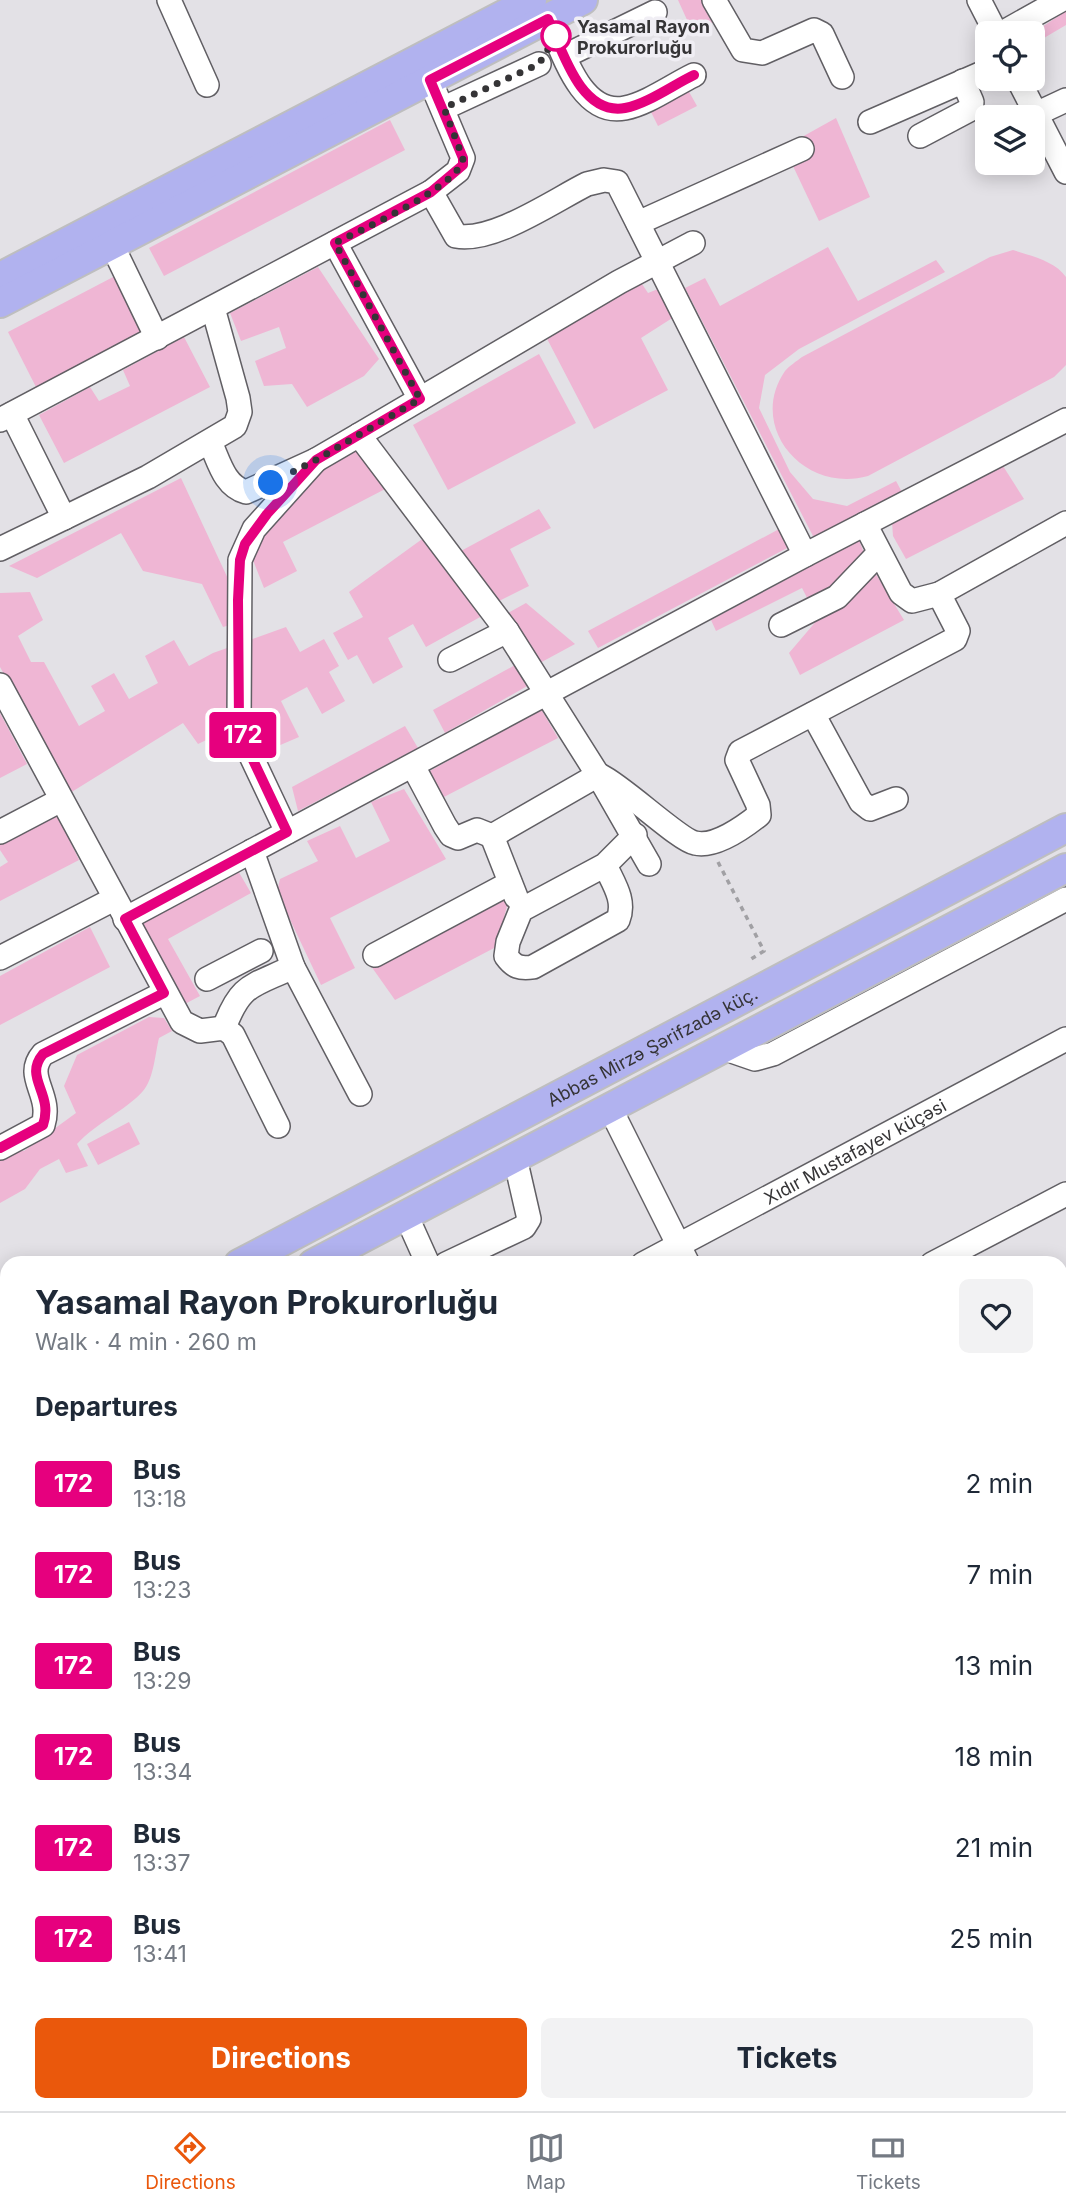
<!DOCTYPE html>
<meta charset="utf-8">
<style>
:root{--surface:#fff;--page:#f2f2f3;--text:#1f2937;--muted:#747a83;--line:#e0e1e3;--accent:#ea580c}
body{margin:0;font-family:Inter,sans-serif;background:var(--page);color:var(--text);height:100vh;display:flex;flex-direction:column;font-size:26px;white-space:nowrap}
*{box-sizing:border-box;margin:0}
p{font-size:23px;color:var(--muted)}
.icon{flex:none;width:38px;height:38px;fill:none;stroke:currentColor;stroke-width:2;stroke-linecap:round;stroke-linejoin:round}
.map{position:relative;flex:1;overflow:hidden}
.drawer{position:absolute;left:0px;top:1256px;width:1068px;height:856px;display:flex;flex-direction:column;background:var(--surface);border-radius:21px 21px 0 0;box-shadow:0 4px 18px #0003}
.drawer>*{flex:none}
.badge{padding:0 14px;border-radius:5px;font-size:24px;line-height:46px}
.controls{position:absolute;left:975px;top:21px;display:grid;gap:14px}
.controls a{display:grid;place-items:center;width:70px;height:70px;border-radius:10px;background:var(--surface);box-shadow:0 4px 18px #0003;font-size:35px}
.you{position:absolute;width:35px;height:35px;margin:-18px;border:5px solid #fff;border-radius:50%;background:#1a73e8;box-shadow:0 0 0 10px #1a73e833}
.map>.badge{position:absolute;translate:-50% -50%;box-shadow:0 0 0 4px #fff}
h2{padding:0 35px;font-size:26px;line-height:63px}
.round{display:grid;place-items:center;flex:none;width:74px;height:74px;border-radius:10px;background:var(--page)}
.overview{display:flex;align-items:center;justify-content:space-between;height:119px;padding:0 35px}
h1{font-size:33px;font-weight:700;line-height:52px}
.primary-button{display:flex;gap:14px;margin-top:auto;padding:14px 35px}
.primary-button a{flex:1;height:80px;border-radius:10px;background:var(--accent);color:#fff;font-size:28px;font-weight:700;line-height:80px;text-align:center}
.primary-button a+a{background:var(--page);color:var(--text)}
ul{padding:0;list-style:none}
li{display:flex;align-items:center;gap:21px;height:91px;padding:0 35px}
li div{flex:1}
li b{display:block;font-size:26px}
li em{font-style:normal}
li .badge{min-width:77px;font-weight:700;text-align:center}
.tabs{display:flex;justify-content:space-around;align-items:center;height:98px;border-top:2px solid var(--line);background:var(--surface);font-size:19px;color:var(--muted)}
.tabs a{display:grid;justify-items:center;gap:4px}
.tabs .active{color:var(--accent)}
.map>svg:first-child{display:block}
</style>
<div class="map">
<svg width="1066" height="2111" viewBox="0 0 1066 2111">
<rect width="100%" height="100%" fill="#e3e1e6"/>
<g fill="#efb6d4">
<path d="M678,0H702L713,22L693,33Z"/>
<path d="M1066,11V25L1044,38L1039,29Z"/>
<path d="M688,90L697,106L658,126L650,110Z"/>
<path d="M836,118L870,197L819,221L784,147Z"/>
<path d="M390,120L405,150L164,276L149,248Z"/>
<path d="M828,247L858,301L936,260L945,272L799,349L765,375L759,408L790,472L813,499L847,506L896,481L903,494L819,540L813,536L685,288L705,278L720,306Z"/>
<path d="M1013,250C1031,256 1055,261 1066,277V365L1054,377L868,476C803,494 747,426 785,371C789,366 797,361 802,357L990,257Z"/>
<path d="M318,267L379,359L364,376L307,407L292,384L264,386L255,361L286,348L279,327L241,341L230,313Z"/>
<path d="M115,276L144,333L37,389L8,332Z"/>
<path d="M638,278L648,293L663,287L677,315L641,338L668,390L594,429L543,331Z"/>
<path d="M184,337L210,387L64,463L39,415L90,387L99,401L130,386L123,370Z"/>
<path d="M539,354L576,423L448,490L413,425Z"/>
<path d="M362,444L391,486L283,542L297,571L264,588L249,550L320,463Z"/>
<path d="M1003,466L1024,499L906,559L893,536L892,522L896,517Z"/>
<path d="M181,478L230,583V625L223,627L202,584L143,571L121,533L37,578L9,566Z"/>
<path d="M539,509L551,528L510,549L529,586L497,602L459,552Z"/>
<path d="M781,528L791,546L598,648L588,631Z"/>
<path d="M425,537L482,616L426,647L413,624L388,638L403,667L373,684L357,655L348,660L333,633L363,617L349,592Z"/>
<path d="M859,540L866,558L904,620L800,675L789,653L818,619L802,588L716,631L711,620Z"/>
<path d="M30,592L43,620L18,636L31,662H44L79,726L105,711L91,686L114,673L129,699L158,683L145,656L174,640L189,666L213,653L286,627L300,652L324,639L339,666L329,672L345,701L322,714L307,687L281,701L299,737L257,755L244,722L198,744L183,723L70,793L0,667V593Z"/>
<path d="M526,603L575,644L538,664L508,613Z"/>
<path d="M517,664L529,685L445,733L433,710Z"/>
<path d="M541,709L558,738L442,798L428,772Z"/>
<path d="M0,713L27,764L0,778Z"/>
<path d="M405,726L418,748L298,811L292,787Z"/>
<path d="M404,789L446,859L330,918L355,968L321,985L277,892L280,879L318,861L307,841L340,826L356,858L390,841L371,802Z"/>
<path d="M56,811L79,860L0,901V867L8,862L0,850V840Z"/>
<path d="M237,869L251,893L168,939L200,996L181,1006L135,926Z"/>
<path d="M510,895L496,947L395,1000L371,966Z"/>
<path d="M90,927L110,967L0,1025V976Z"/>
<path d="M149,1017L164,1018L172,1031L159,1038C155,1054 154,1078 143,1091C125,1111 96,1123 77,1144L88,1166L66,1173L59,1159L40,1169L25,1189L0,1203V1157L15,1149L24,1151L76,1113L64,1086L77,1055Z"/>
<path d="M129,1122L140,1144L98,1165L87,1144Z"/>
</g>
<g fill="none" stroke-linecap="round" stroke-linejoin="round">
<defs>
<g id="minor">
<path d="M169,0L207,85"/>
<path d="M714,0L743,50L762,53L814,30L822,34L842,77"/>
<path d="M979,0L996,33"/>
<path d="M548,19C562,49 580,117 625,108C647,104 673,85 694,75"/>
<path d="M1002,33L1061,0"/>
<path d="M565,56L655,12"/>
<path d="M1018,79L1066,172"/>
<path d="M444,108L539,64"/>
<path d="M1036,114L1066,100"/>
<path d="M870,122L987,71"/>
<path d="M920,136L971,109L972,102L963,81"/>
<path d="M431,192L456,236C493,243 553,201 587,184L604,180L617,182L805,555"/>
<path d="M638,223L802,149"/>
<path d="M335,243L420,399"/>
<path d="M112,245L157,338"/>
<path d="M12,414L64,518L148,477L235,426L240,412L238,398L213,308"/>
<path d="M0,420L431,192L458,171L463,158L430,80"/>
<path d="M210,442C219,461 224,486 246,492L316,460L359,435"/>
<path d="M865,524L901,593L912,601L939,594L1066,523"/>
<path d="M0,549L64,518"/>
<path d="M781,625L837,597L879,553"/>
<path d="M450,660L507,631"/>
<path d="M0,685L182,1022L200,1031L224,1028L233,1035L278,1126"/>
<path d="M813,714L861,802L870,809L896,799"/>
<path d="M413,766L445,826L451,835L458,838L477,830L492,836L598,775"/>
<path d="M601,776C625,788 679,840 695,843C715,848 744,827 759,815L758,805L737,760L740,752L955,639L958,631L939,594"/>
<path d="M0,832L61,800"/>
<path d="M287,832L244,741L239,723L240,560L254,529L316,460"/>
<path d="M492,836L516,897"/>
<path d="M252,851L293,967L360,1094"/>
<path d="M649,864L598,775L507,631L359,435L619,282L693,243"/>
<path d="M605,865C613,883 626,900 618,920L533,967C520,969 514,967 506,956L508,942L521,910L605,865L635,835"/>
<path d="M125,919L805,555L1066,420"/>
<path d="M375,955L510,883"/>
<path d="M0,958L114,899"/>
<path d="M207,979L261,951"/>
<path d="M224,1028C241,983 251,987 293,967"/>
<path d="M723,1048L755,1059L773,1054L1066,899"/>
<path d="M610,1108L688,1264"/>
<path d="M0,1148L43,1125C53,1094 23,1077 43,1054L164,993"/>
<path d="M406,1215L428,1264"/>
<path d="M446,1264L524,1227L529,1219L515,1158"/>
<path id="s1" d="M643,1264L1066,1039"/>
<path d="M932,1264L1066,1194"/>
<path d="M1060,1349L1066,1346"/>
<path d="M0,1471L7,1475"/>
<path d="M1060,1501L1066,1498"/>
<path d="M0,1579L7,1593"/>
<path d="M1060,1651L1066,1648"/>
<path d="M0,1708L7,1705"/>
<path d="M1060,1805L1066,1803"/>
<path d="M0,1810L7,1806"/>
<path d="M0,1918L7,1914"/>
<path d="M1060,1996L1066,1994"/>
<path d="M0,2063L7,2059"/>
<path d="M275,2105L277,2111"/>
<path d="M1052,2105L1053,2111"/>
<path d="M215,2111L226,2105"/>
<path d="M492,2111L502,2105"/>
</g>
<g id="major">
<path d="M0,277L532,0"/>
<path d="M0,303L583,0"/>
<path id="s2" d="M239,1264L1066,828"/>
<path d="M313,1264L1066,868"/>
<path d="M0,1387L7,1384"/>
<path d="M0,1430L7,1426"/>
</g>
</defs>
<use href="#minor" stroke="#615f64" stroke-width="26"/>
<use href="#major" stroke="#bebebf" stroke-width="32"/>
<path stroke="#a1a0a4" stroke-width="3.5" stroke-dasharray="5 5" stroke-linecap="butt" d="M718,862L764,951L748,961"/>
<use href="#minor" stroke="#fff" stroke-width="23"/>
<use href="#major" stroke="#b1b2ef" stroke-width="28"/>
</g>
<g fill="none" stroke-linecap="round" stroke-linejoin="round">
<defs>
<path id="line" d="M0,1148L43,1125C54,1093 23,1078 43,1054L164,993L125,919L287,832L244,741L239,723L238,600L240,560L245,544L267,514L316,460L420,399L335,243L431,192L463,165V158L430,80L548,19C562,49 580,116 625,108C647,104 673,85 694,75"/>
</defs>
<use href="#line" stroke="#fff" stroke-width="16"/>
<use href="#line" stroke="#e6007e" stroke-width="10"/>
<path stroke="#353436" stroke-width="7" stroke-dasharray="0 12.6" d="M271,483L316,460L420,399L335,243C360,230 461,186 463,158L444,108L539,64L556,36"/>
</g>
<circle fill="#fff" stroke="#e6007e" stroke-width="3.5" cx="556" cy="36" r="14"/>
<g text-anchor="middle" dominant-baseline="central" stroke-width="7" stroke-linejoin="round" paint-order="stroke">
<g font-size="18" font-weight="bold" fill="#353436" stroke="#f0eef4" text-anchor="start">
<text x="577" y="26">Yasamal Rayon<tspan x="577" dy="21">Prokurorluğu</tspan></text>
</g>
<g font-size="18" fill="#353436" stroke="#f0eef4">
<text stroke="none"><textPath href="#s2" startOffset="467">Abbas Mirzə Şərifzadə küç.</textPath></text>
<text stroke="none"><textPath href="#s1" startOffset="240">Xıdır Mustafayev küçəsi</textPath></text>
</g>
</g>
</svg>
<div class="controls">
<a><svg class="icon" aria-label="locate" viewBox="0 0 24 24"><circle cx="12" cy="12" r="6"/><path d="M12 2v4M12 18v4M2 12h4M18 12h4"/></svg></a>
<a><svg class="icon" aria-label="layers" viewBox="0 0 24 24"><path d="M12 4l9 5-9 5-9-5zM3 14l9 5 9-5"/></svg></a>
</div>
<div class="you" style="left:271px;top:483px"></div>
<b class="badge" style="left:243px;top:735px;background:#e6007e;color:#fff">172</b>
<section class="drawer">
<div class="overview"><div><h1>Yasamal Rayon Prokurorluğu</h1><p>Walk · 4 min · 260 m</p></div><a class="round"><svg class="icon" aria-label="heart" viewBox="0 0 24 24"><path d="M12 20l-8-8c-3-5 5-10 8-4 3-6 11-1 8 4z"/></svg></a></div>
<h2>Departures</h2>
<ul>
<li><span class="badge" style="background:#e6007e;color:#fff">172</span><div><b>Bus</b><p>13:18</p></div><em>2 min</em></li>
<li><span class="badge" style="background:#e6007e;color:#fff">172</span><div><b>Bus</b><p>13:23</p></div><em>7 min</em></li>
<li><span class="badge" style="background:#e6007e;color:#fff">172</span><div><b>Bus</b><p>13:29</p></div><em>13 min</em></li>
<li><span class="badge" style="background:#e6007e;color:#fff">172</span><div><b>Bus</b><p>13:34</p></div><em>18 min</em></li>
<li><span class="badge" style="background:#e6007e;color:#fff">172</span><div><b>Bus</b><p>13:37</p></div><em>21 min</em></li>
<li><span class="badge" style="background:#e6007e;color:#fff">172</span><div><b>Bus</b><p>13:41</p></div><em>25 min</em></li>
</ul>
<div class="primary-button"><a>Directions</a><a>Tickets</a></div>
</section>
</div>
<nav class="tabs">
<a class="active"><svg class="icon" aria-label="directions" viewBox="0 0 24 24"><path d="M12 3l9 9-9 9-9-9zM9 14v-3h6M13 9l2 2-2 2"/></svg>Directions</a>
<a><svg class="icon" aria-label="map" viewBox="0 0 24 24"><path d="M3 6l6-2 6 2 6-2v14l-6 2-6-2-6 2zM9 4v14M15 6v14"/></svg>Map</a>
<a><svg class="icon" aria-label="tickets" viewBox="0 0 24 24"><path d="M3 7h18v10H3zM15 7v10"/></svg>Tickets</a>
</nav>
